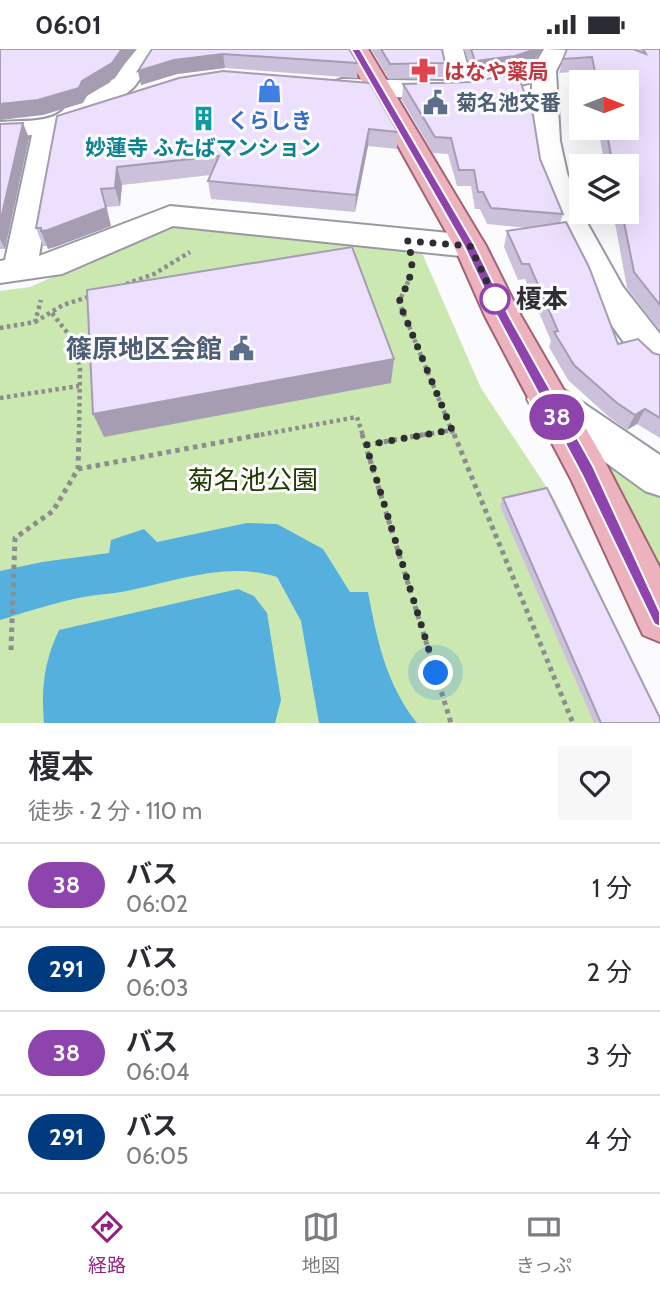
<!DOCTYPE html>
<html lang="ja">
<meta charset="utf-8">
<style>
:root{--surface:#fff;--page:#f7f7f7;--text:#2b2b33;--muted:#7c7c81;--line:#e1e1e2;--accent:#932180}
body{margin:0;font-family:Cabin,"Noto Sans JP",sans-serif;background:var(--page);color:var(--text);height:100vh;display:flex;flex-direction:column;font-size:26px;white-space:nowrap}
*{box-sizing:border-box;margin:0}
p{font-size:23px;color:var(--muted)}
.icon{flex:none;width:38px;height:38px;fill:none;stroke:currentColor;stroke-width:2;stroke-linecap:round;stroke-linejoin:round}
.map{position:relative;height:674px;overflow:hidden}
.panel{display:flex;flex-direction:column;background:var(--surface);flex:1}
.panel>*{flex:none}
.badge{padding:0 14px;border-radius:23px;font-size:24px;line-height:46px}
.needle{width:46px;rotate:90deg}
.fabs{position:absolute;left:569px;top:21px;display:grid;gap:14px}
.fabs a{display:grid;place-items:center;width:70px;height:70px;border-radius:0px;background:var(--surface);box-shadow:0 7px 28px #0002;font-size:35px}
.you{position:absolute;width:35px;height:35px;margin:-18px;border:5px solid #fff;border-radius:50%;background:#1a73e8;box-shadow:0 0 0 10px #1a73e833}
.map>.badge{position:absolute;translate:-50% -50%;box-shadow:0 0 0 4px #fff}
.round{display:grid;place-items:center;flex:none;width:74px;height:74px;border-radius:0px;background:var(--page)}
.overview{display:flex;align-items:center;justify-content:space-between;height:119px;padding:0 28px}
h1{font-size:33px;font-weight:600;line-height:52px}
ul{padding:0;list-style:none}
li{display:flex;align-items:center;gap:21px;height:84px;padding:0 28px;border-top:2px solid var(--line)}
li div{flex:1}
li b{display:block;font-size:26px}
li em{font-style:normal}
li .badge{min-width:77px;font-weight:700;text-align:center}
.status{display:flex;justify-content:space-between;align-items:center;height:49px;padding:0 35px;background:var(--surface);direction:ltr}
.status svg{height:19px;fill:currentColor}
.dock{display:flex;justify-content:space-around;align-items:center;height:98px;border-top:2px solid var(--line);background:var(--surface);font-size:19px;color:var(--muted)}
.dock a{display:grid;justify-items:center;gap:4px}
.dock .on{color:var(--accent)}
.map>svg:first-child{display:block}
</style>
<div class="status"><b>06:01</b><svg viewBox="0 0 49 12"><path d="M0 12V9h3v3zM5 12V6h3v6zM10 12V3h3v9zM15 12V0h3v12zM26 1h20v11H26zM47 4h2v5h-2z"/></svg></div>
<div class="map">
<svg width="660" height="674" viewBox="0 0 660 674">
<rect width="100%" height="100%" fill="#fbfbfd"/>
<g fill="#cbe8b1">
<path d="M168,177L422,204L481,339L555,451L660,668V674H0V242L30,238Z"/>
<path d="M599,412L660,449V516Z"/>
</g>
<g fill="#55b0de">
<path d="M247,474L277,475L323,500L350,543H368C377,591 386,635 417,674H319L301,572L277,528C229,512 175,532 127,542C113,545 98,545 84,548C60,552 23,564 0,571V522L42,513L109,504L111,491L144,480L157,493Z"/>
<path d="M238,540L254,547L267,564L281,651L275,674H44C41,639 44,613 59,581Z"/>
</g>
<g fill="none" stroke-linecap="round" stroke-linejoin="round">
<defs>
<g id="minor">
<path d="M137,0H161L134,38L114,55L117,60L113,66L60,82L39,207L170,157L470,186L481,190L486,197L481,204L470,208L173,177L62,225L0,234V212L5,211L32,86L0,89V73C18,71 53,75 65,59L109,34Z"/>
<path d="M439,0H463L471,30L534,17L544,0L567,1L556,22L560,92L567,124L581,163L623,238L660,285V322C655,320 649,319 645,316C608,286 551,171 538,125C529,95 532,63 532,33C470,50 406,50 342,46L333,43L329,38L333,33L342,30L446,32Z"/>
<path d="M547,335L561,339L660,406V447L645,442L533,361L527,350L533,339Z"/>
</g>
<path id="major" d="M344,0H368L486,197L521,267L603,409L660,519V593L643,586L571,430L485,267L454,197Z"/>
</defs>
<use href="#minor" stroke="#9999a4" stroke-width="4"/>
<use href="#major" stroke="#a16372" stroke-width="4"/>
<g stroke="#8d8d90" stroke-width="4.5" stroke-dasharray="3.5 3.5" stroke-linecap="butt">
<path d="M411,226L399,253L454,387"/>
<path d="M126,235L154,225L190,203"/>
<path d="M52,264L73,291L80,319L79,387"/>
<path d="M35,273L63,256L91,247"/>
<path d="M0,279L35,273L41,251"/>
<path d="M0,349L79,337"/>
<path d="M254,387L357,368L363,387"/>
<path d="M417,387L452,381"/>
</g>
<g stroke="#8d8d90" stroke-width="5" stroke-dasharray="4.5 4.5" stroke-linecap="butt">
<path d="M362,385L451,674"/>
<path d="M454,385L573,674"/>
<path d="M366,396L427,385"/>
<path d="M78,420L264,385"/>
<path d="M11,601L15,489L53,462L78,420L79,385"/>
</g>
<use href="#minor" fill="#fff" fill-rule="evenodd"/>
<use href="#major" fill="#ecb3bf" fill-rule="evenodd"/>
</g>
<g fill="#ccc1db">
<path d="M152,0L358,14L357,29L225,19L177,25L141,36L138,22Z"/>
<path d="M371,0H442L445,14L443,28L389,30Z"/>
<path d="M464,0H542L532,15L512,21L473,27Z"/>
<path d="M567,0H660V282L627,239L613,163H626V117H605L598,79H626V33H590L587,22L559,24L563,10Z"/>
<path d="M179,29L398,83L397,100L368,97L355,163L211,150L208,132L211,126L122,136L120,157L107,158L111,177L55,198L48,200L47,197H43L36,179Z"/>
<path d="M403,35L540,110L563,165L560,174L618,295L660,306V389L637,375L627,381L609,368L568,331L549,298L551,292L525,230L518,231L504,198L507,182L527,179L487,175L480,160H475L471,137H457L448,105L433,104L402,51Z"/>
<path d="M0,75L29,89L5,200H0Z"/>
<path d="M503,449L660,674H594L500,457Z"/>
</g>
<g fill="#a69db2">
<path d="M122,0H135L115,29L87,47L83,54L43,66L0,71V55L82,32Z"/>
<path d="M536,0H542L532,15L512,21L473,27L475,12Z"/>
<path d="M223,5L225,19L177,25L141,36L138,22L174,11Z"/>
<path d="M23,74L29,89L5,200L0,190V174Z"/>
<path d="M369,80L368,97L355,163L356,146Z"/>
<path d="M117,118L122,136L120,157L115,139Z"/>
<path d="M101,140L111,177L55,198L48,200L41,182Z"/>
<path d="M394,310L391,334L104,388L93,365Z"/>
<path d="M645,360L637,375L627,381L635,366Z"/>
</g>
<g fill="#ede0ff" stroke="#a69db2" stroke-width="2">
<path d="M0,0H122L112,14L82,32L79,39L38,51L0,55Z"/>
<path d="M152,0H349L358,14L223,5L174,11L138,22Z"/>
<path d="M381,0H442L445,14L390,15Z"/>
<path d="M471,0H536L515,7L475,12Z"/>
<path d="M567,0H633L646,5L643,0H660V256L634,223L622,163H626V117H613L606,79H626V33H597L592,8L563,10Z"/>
<path d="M223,22L370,34L398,83L369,80L356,146L208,132L219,107L117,118L115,139L101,140L106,159L48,181L41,182V179H36L57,67L179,29Z"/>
<path d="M517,24L533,66L540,110L563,165L491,159L483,143H478L474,121H459L451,89L435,88L403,35L471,33Z"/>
<path d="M23,74L0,174V75Z"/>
<path d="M566,173L589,218L618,295L638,290L653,304L660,306V369L645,360L635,366L617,354L574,316L554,283L558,282L529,215H522L507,182Z"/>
<path d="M352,198L394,310L93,365L87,241Z"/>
<path d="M547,439L660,669V674H601L503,449Z"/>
</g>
<path fill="#8e44ad" stroke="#fff" stroke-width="2" d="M351,0H360L475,197L509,267L593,417L660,563V578L654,575L582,426L497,267L464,197Z"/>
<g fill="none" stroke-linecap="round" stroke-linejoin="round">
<path stroke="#2d2d32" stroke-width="7" stroke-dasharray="0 12.6" d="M436,624L366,396L452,381L399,253C410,229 417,219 407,192L470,197L495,250"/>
</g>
<defs>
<symbol id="pharmacy-bare" viewBox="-9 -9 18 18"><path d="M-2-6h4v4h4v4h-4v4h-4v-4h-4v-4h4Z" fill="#e0444e" stroke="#fbfbfd" stroke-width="2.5" paint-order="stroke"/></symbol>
<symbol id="shop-bare" viewBox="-9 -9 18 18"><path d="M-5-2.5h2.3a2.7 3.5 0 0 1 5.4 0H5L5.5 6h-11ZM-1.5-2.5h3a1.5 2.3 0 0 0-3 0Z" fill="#3f7fe0" stroke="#fbfbfd" stroke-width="2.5" paint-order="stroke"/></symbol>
<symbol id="civic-bare" viewBox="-9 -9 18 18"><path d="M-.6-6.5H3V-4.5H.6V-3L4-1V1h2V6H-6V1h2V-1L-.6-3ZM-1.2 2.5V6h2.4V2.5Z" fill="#5c6f8a" stroke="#fbfbfd" stroke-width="2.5" paint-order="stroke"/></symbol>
<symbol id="building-bare" viewBox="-9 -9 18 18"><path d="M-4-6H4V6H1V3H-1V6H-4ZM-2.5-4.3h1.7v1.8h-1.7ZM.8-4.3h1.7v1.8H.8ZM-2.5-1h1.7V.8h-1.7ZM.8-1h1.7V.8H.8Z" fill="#0f9aa8" stroke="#fbfbfd" stroke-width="2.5" paint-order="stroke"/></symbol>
</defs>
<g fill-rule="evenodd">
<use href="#pharmacy-bare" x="406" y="4" width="35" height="35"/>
<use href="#shop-bare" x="252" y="24" width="35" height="35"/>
<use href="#civic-bare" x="418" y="36" width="35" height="35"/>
<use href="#building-bare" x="186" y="52" width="35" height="35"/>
<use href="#civic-bare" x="224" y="282" width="35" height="35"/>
</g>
<circle fill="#fff" stroke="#8e44ad" stroke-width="3.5" cx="495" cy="250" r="14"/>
<g text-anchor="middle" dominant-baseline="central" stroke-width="6" stroke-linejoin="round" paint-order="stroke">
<g font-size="21" font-weight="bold" fill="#be3a42" stroke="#fbfbfd" text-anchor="start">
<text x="444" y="22">はなや薬局</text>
</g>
<g font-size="21" font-weight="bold" fill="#4e5e75" stroke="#fbfbfd" text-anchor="start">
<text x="456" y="53">菊名池交番</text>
</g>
<g font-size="21" font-weight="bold" fill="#366cbe" stroke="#fbfbfd">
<text x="270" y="71">くらしき</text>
</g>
<g font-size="21" font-weight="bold" fill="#0d838f" stroke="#fbfbfd">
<text x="203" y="98">妙蓮寺 ふたばマンション</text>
</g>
<g font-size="26" font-weight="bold" fill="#2d2d32" stroke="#fbfbfd" text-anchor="start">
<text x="516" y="250">榎本</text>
</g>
<g font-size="26" font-weight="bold" fill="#4e5e75" stroke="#fbfbfd" text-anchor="end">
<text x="222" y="300">篠原地区会館</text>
</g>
<g font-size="26" fill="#213800" stroke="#fbfbfd">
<text x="253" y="431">菊名池公園</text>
</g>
</g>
</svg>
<div class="fabs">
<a><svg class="needle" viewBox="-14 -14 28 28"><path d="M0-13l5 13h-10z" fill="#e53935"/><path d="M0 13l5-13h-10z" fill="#7c7c81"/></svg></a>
<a><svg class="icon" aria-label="layers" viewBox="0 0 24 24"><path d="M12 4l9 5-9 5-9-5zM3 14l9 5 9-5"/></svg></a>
</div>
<div class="you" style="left:436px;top:624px"></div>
<b class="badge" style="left:557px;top:368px;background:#8e44ad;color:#fff">38</b>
</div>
<section class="panel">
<div class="overview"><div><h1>榎本</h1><p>徒歩 · 2 分 · 110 m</p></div><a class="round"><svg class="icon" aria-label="heart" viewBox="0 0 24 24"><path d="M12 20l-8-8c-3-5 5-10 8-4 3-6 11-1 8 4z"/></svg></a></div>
<ul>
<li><span class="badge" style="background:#8e44ad;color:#fff">38</span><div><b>バス</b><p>06:02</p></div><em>1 分</em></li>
<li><span class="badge" style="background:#003b80;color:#fff">291</span><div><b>バス</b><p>06:03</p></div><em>2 分</em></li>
<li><span class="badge" style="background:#8e44ad;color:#fff">38</span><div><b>バス</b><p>06:04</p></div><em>3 分</em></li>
<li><span class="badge" style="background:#003b80;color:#fff">291</span><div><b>バス</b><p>06:05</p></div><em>4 分</em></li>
</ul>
</section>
<nav class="dock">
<a class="on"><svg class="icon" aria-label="directions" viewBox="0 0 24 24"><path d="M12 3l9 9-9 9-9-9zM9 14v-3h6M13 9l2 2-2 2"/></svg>経路</a>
<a><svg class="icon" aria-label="map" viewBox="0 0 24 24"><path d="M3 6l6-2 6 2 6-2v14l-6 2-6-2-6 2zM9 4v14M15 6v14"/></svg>地図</a>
<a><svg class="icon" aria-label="tickets" viewBox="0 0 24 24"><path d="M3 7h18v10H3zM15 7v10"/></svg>きっぷ</a>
</nav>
